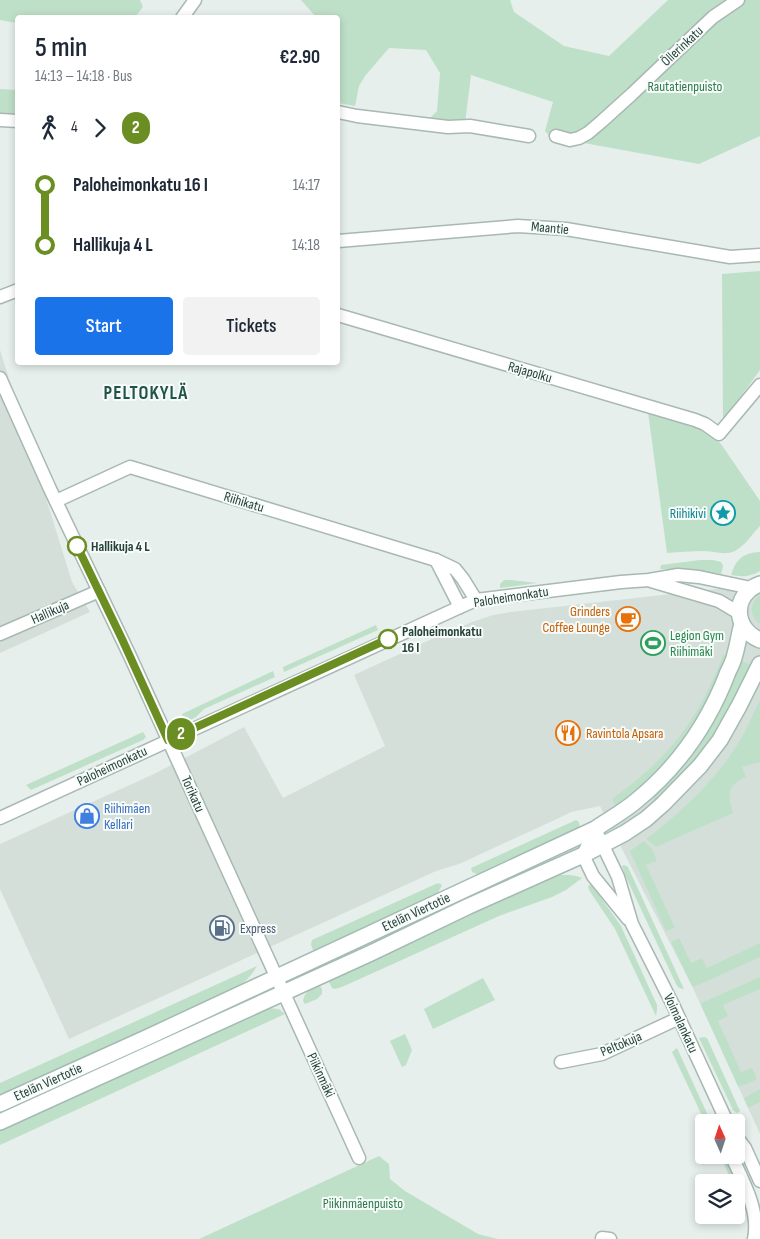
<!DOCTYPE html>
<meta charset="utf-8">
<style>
:root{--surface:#fff;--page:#f2f2f3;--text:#1f2937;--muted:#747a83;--accent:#1a73e8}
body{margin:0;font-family:"Sofia Sans Condensed",sans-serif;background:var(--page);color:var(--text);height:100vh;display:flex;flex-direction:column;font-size:19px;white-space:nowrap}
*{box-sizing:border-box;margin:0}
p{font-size:16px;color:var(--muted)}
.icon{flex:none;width:28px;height:28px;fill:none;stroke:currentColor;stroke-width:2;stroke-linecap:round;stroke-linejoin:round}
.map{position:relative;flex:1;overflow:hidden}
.side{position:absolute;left:15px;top:15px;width:325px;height:350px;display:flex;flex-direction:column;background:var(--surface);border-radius:5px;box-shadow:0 2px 8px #0003}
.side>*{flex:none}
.badge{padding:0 10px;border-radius:16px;font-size:18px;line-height:32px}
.needle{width:32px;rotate:357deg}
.tools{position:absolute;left:695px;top:1114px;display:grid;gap:10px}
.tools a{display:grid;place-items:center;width:50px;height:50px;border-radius:5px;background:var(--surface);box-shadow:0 2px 8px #0003;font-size:25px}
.map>.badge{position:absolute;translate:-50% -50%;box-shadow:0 0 0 2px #fff}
.legs{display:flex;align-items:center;gap:8px;height:55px;padding:0 20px;font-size:16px}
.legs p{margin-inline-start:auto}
.headline{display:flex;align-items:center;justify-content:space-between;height:85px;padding:0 20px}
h1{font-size:28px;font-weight:600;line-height:38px}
.button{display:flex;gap:10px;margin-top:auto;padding:10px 20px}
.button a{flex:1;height:58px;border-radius:5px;background:var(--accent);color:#fff;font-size:20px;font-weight:600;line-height:58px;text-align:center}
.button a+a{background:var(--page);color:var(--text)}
ul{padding:0 20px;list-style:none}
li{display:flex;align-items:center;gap:18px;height:60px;font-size:19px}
li i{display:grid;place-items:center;width:8px;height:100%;margin:0 6px;background:currentColor}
li i::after{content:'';width:12px;height:12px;margin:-6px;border:4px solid;border-radius:50%;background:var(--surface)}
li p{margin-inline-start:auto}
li:first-child i{background:linear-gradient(#0000 50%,currentColor 0)}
li:last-child i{background:linear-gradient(currentColor 50%,#0000 0)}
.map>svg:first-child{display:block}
</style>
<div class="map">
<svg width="760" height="1239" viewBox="0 0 760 1239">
<rect width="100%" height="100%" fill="#e6efeb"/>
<g fill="#d4dfda">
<path d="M0,350L72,582L90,612L0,653Z"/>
<path d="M760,584V1134L692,986L600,806L571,812L559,818L459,864L436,871L69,1039L0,889V844L156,773L244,727L283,798L385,746L354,675L432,639L472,622L493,615L511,612Z"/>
</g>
<g fill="#bfe0c8">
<path d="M0,0H140L143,7L135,17L18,18L17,23L0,20Z"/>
<path d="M301,0H510L514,12L564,46L609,56L668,0H760V136L699,164L584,143C566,147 557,145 545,131L553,102L471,75L465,123L428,120L437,111L440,73L426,50L389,48L365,76L359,86L355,106L338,103V18L316,17Z"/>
<path d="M0,89L17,90V116L0,114Z"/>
<path d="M760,271V370L723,421L722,274Z"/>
<path d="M648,412L704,429L721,444L760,501V526C752,534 745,546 735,551C725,556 713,551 703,551C691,551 679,552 667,553Z"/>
<path d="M760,552V571C750,577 742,577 731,575C736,559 743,553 760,552Z"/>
<path d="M700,560H713L721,562L723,566L721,574L689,570L660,569L661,565Z"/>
<path d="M504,580H511L537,583L500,588V584Z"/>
<path d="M760,595V624C749,616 749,603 760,595Z"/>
<path d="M376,625L378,630L284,672L283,667Z"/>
<path d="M723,655L728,656L699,718L673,755L639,791L616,807L612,799C669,758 698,721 723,655Z"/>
<path d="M739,660L754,666L723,724L696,762L657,801L653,798C672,781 691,761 704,739C719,714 728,687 739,660Z"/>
<path d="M273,671L275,677L204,709L196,717L186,722L182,714Z"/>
<path d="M760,700V762L742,767L746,777C726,785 728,795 733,813L656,847L646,839C684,810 720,776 743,735C749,723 754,712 760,700Z"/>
<path d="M143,732L146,737L143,740L31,790L26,785Z"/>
<path d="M576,820L579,822L580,828L483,873L477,874L472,872L471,868Z"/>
<path d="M644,841L652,849L657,861L646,865L675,928L666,931L630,851Z"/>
<path d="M624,865L628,867L684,989L679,988L676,984L625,875L622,866Z"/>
<path d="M557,875C566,875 574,874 582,878L566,890L552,897L499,916L342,987L335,989L332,988L328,980L550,877Z"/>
<path d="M438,883L442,885L441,887L436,896L314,952L311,945L312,940Z"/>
<path d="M591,884L621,926L657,1005V1010L656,1016L615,929L589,890L588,886Z"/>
<path d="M679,938L691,963L702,958L707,968L760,943V957L694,987L692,986L671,942Z"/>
<path d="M257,966C250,978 244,983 233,990L0,1097V1083Z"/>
<path d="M760,977V989L723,1005L728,1016L718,1021L741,1072L752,1068L757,1079L745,1085L738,1086L701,1005V1003Z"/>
<path d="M483,978L495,1000L433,1029L424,1009Z"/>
<path d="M319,984L322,989V994L317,999L305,1004L303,1001C304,992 312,988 319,984Z"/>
<path d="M267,1008L279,1009L285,1014L0,1145V1128Z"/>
<path d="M405,1034L412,1050L406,1065L402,1067L390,1041Z"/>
<path d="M704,1037L707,1038L740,1111L737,1113L733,1110L699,1038Z"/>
<path d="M677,1048L711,1122H705L672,1052Z"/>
<path d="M760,1089V1102L748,1108L744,1098Z"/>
<path d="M720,1155H725L751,1213H748C740,1206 736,1193 736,1182H732Z"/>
<path d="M379,1156L389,1164L390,1179L405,1191L478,1234L498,1239H199Z"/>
</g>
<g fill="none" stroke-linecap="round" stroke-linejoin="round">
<defs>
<g id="street">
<path d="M182,18L195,0"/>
<path d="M338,112L357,116L448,127L470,126L529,136"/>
<path d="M0,120L18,121"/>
<path d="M556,136L570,140L579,138L588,133L601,122L632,94L713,17L738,0"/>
<path d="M338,241L518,226L566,229L730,257L760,255"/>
<path d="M0,297L18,290"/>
<path d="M338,315L695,420L705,424L719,434L760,385"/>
<path d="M0,378L50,489L130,656L359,1158"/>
<path d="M56,501L130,467L436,560L455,569L463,579L476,600"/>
<path d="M436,560L460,607"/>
<path d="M651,581L719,601L739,613"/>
<path d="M0,634L99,591"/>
<path d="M0,818L460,607L476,600L621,582L649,580L678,575L699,577L751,588"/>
<path d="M595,829L618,877L632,924L673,1005L727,1122"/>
<path d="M595,829L583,855L593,876L628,919"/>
<path d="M561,1062L602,1054L679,1018"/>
<path d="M736,1136L745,1148L760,1181"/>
<path d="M731,1155C743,1181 760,1211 754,1239"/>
<path d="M602,1239V1238L610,1239"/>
</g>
<g id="secondary">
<path d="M760,584C732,594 733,629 760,640"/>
<path d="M0,1104L146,1038L595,829C608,820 623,812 636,801C678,767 709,722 728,672C731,666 734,660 735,654C738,644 739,634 742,624"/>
<path d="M0,1122L371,953L469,906L583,855L625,833L646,819L663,804L700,766L720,740L739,706L760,664"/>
</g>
</defs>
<use href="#street" stroke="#a8b8b2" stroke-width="15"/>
<use href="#secondary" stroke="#a4bbb3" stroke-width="18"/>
<use href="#street" stroke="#fff" stroke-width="12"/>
<use href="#secondary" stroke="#fff" stroke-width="15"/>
</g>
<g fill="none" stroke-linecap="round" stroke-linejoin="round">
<defs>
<path id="line-1" d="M77,546L122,639L168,740L388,639"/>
</defs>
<use href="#line-1" stroke="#fff" stroke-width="11"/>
<use href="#line-1" stroke="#6b8e23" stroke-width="8"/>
</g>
<defs>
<symbol id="sight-ring" viewBox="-11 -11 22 22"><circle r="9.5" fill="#f7fbf9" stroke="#0f9aa8" stroke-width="1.5"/><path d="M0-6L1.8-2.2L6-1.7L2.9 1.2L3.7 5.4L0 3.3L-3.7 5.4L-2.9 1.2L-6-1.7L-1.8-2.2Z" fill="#0f9aa8"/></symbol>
<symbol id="cafe-ring" viewBox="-11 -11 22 22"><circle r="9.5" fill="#f7fbf9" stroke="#e8710a" stroke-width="1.5"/><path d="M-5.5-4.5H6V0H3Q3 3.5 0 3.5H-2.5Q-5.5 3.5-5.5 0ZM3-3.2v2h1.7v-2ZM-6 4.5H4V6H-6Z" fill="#e8710a"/></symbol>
<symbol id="stadium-ring" viewBox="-11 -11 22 22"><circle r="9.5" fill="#f7fbf9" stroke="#2e9e5b" stroke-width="1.5"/><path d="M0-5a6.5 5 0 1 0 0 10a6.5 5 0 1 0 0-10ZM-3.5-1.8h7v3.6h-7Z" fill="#2e9e5b"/></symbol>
<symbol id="restaurant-ring" viewBox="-11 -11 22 22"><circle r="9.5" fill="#f7fbf9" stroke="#e8710a" stroke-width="1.5"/><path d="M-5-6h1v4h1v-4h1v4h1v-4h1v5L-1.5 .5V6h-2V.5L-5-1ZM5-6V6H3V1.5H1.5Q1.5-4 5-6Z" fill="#e8710a"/></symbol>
<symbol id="shop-ring" viewBox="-11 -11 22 22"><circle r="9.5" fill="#f7fbf9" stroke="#3f7fe0" stroke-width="1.5"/><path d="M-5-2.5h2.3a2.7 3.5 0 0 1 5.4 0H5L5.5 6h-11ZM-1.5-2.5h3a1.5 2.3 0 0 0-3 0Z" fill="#3f7fe0"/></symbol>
<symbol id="fuel-ring" viewBox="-11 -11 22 22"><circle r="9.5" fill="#f7fbf9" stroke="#5c6f8a" stroke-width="1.5"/><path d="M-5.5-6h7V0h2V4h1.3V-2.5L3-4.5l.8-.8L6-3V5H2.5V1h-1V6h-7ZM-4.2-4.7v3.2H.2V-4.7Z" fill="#5c6f8a"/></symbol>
</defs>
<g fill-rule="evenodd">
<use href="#sight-ring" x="709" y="499" width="28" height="28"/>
<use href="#cafe-ring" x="614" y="605" width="28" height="28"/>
<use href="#stadium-ring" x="639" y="629" width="28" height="28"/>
<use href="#restaurant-ring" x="554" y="719" width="28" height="28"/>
<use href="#shop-ring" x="73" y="802" width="28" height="28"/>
<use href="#fuel-ring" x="208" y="914" width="28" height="28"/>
</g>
<g fill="#fff" stroke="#6b8e23" stroke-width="2.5">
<circle cx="77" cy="546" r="9"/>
<circle cx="388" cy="639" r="9"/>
</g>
<g text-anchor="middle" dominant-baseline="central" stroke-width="4" stroke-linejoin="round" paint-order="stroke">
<g font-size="14" fill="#24423a" stroke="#f7fbf9">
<text transform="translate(682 46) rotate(-43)">Öllerinkatu</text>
<text transform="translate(550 228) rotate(5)">Maantie</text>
<text transform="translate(530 372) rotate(16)">Rajapolku</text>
<text transform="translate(244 502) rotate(17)">Riihikatu</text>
<text transform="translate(511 597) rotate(-9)">Paloheimonkatu</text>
<text transform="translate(50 612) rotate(-24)">Hallikuja</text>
<text transform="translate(112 766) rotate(-25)">Paloheimonkatu</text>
<text transform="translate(193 794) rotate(66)">Torikatu</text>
<text transform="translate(416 912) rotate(-25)">Etelän Viertotie</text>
<text transform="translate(681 1023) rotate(65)">Voimalankatu</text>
<text transform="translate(621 1044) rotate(-23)">Peltokuja</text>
<text transform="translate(321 1075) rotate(65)">Piikinmäki</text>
<text transform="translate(48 1082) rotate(-24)">Etelän Viertotie</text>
</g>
<g font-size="14" fill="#2d7a4b" stroke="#f7fbf9">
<text x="685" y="86">Rautatienpuisto</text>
<text x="363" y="1203">Piikinmäenpuisto</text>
</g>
<g font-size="14" fill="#0d838f" stroke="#f7fbf9" text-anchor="end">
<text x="706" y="513">Riihikivi</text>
</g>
<g font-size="14" font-weight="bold" fill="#24423a" stroke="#f7fbf9" text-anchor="start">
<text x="91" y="546">Hallikuja 4 L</text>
<text x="402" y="631">Paloheimonkatu<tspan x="402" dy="16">16 I</tspan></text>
</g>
<g font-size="14" fill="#c56008" stroke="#f7fbf9" text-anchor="end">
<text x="610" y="611">Grinders<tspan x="610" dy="16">Coffee Lounge</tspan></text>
<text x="586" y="733" text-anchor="start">Ravintola Apsara</text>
</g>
<g font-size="14" fill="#27864d" stroke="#f7fbf9" text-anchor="start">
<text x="670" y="635">Legion Gym<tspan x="670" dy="16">Riihimäki</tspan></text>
</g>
<g font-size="14" fill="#366cbe" stroke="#f7fbf9" text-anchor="start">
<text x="104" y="808">Riihimäen<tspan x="104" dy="16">Kellari</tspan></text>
</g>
<g font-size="14" fill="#4e5e75" stroke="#f7fbf9" text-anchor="start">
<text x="240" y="928">Express</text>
</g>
<g font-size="19" font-weight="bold" letter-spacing="1" fill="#1f5548" stroke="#f7fbf9">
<text x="146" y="393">PELTOKYLÄ</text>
</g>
</g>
</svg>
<div class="tools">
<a><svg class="needle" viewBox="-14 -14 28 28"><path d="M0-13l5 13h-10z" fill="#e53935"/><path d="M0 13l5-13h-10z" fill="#747a83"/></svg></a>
<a><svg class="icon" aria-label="layers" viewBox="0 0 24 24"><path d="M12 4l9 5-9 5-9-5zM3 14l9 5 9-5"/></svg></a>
</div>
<b class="badge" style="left:181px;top:734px;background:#6b8e23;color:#fff">2</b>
<section class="side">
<div class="headline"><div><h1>5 min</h1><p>14:13 – 14:18 · Bus</p></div><b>€2.90</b></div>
<div class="legs"><svg class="icon" aria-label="walk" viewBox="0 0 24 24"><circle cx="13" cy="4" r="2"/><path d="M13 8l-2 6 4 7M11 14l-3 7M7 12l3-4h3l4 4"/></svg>4<svg class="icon" aria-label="forward" viewBox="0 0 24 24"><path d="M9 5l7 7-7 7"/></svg><b class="badge" style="background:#6b8e23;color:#fff">2</b></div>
<ul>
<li><i style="color:#6b8e23"></i><b>Paloheimonkatu 16 I</b><p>14:17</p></li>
<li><i style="color:#6b8e23"></i><b>Hallikuja 4 L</b><p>14:18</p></li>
</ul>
<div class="button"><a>Start</a><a>Tickets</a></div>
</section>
</div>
